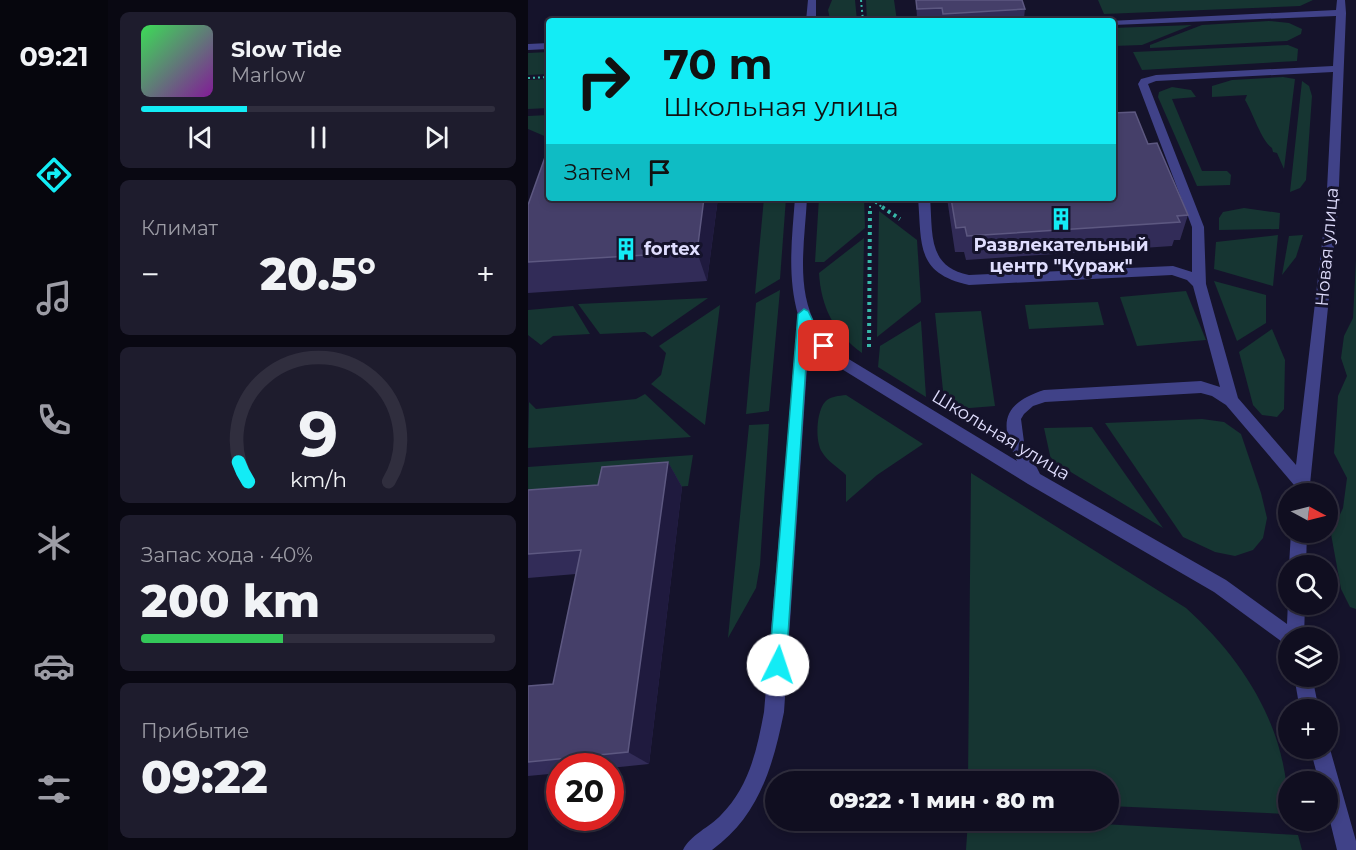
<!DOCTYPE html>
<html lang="ru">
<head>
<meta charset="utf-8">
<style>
  :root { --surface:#100e20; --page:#1e1c2d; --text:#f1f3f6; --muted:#9c9ca5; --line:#302e3e; --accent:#13ecf5 }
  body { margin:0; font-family:Montserrat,sans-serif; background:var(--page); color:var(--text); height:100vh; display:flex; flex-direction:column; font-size:22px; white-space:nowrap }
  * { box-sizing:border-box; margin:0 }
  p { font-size:20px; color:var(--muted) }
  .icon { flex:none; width:33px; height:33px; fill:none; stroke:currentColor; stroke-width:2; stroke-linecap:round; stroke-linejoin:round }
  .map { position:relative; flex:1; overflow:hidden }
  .panel { display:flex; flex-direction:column; gap:12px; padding:12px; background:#090812; width:420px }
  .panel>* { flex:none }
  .hud { position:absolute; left:18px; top:18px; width:570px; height:183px; border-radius:6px; box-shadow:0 3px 9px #0003,0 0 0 2px var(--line); background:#13ecf5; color:#111; overflow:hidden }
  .needle { width:39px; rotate:97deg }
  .buttons { position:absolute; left:750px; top:483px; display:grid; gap:12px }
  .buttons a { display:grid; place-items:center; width:60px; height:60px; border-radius:50%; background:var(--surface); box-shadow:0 3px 9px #0003,0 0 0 2px var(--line); font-size:30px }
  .speed { position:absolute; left:18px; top:753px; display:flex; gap:12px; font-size:30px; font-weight:700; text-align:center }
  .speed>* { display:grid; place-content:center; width:78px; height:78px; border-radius:50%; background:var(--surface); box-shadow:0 3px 9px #0003,0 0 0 2px var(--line); line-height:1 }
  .speed .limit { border:9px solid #d22; background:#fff; color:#111 }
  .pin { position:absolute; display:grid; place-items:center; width:51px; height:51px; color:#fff; margin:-26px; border-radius:12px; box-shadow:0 3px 9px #0006 }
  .me { position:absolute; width:66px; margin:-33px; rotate:4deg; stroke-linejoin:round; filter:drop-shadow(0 0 4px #0008) }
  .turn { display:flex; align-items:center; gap:21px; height:126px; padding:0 18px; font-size:27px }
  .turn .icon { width:78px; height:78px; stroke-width:2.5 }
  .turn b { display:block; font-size:42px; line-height:51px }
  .then { display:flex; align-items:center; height:57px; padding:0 18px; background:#0003; gap:12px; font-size:22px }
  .big { font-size:45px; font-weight:800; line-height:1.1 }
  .panel .tile { flex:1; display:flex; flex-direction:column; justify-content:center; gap:9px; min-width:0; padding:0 21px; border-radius:9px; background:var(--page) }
  .panel .dial { align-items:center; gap:0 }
  .dial svg { height:156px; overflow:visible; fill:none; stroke:var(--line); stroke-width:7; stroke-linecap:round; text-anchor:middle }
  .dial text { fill:var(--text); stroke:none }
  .song { display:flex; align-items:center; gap:18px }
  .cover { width:72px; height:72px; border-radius:9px; background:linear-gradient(135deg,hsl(130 70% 55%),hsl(290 70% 35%)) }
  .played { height:6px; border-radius:3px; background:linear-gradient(90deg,var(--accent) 30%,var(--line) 30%) }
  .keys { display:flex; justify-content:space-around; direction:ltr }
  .heat { display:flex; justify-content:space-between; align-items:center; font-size:33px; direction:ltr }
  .charge { height:9px; border-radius:4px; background:linear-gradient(90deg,#34c759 40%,var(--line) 0) }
  .trip { position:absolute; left:237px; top:771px; width:354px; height:60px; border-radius:30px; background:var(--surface); box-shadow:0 3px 9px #0003,0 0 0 2px var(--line); font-weight:800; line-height:60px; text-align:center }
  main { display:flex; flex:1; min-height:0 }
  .tab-bar { display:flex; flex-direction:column; width:108px; justify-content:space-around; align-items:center; background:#06060d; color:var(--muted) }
  .tab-bar .icon { width:42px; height:42px }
  .tab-bar .current { color:var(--accent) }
  .tab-bar b { font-size:27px; color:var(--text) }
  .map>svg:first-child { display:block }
</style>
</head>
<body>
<main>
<nav class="tab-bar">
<b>09:21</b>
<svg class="icon current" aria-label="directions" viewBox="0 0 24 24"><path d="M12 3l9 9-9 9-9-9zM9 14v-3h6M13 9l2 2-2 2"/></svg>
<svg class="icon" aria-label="music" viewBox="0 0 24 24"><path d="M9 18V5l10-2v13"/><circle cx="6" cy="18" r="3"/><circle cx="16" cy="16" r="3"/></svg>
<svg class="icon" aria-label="phone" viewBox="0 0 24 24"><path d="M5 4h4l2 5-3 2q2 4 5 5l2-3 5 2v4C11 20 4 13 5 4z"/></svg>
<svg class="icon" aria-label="climate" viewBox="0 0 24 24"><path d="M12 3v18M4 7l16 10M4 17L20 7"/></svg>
<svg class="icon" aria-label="car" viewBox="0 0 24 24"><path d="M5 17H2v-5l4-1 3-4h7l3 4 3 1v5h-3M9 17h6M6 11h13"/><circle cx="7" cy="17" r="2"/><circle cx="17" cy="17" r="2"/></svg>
<svg class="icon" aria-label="filters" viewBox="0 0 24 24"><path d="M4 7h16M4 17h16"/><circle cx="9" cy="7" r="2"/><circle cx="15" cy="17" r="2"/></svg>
</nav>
<section class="panel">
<div class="tile">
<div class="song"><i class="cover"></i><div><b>Slow Tide</b><p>Marlow</p></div></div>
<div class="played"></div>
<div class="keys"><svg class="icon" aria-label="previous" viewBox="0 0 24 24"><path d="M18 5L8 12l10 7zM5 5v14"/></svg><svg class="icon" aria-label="pause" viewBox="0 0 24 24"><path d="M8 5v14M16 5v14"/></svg><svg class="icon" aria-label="next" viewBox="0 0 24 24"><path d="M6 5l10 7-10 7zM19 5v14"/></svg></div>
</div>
<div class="tile"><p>Климат</p>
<div class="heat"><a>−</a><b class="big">20.5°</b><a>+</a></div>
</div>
<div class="tile dial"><svg viewBox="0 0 100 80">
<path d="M14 69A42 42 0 1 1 86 69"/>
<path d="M14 69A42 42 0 0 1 9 59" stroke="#13ecf5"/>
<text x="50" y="56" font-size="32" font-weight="700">9</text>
<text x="50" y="72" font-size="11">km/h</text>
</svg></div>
<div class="tile"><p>Запас хода · 40%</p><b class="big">200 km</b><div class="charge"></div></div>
<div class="tile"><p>Прибытие</p><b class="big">09:22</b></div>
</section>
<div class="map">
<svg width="828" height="850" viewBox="0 0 828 850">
  <rect width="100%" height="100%" fill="#15132b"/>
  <g fill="#163532">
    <path d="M 304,0 L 327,0 L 329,21 L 306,21 L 302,19 L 300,10 Z"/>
    <path d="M 338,0 L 366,0 L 369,21 L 339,21 Z"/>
    <path d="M 570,0 L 785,0 L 772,6 L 576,14 Z"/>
    <path d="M 741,21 L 761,23 L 774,29 L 773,34 L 759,41 L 622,48 L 622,45 L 674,25 Z"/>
    <path d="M 664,25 L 614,45 L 585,46 L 585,28 Z"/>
    <path d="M 760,45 L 770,49 L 769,61 L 614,70 L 605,52 Z"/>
    <path d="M 21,52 L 21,74 L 0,75 L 0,53 Z"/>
    <path d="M 755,77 L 767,79 L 756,169 L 749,153 L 745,152 L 744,148 C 733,140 725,113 717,100 L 719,95 L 684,97 L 684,86 L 704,80 Z"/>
    <path d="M 21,79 L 21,108 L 0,109 L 0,80 Z"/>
    <path d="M 774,81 L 781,86 L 784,96 L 778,180 L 772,188 L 762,192 Z"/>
    <path d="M 644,87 L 663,90 L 668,97 L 644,99 L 674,171 L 699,171 L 703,175 L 702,185 L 669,186 L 630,97 L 631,92 Z"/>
    <path d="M 21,115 L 21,138 L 0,129 L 0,116 Z"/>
    <path d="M 236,198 L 258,198 L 252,279 L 227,294 Z"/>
    <path d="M 291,198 L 336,198 L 337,228 L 296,262 L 287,262 Z"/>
    <path d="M 716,208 L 752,213 L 751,229 L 691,230 L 691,218 L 695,212 Z"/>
    <path d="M 351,211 L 389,240 L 393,302 L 349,337 Z"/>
    <path d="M 750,235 L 745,286 L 686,269 L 688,242 Z"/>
    <path d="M 775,235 L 768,257 L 754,275 L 761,236 Z"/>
    <path d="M 336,238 L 334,353 C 306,333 293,307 291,273 Z"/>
    <path d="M 828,260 L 828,609 L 822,607 L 813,589 L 803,534 L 815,508 L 819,478 L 806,453 L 810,396 L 819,376 L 813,358 L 816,336 L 825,318 Z"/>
    <path d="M 686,281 L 738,295 L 738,323 L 709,341 Z"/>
    <path d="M 252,290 L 241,411 L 218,414 L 228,303 Z"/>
    <path d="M 658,291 L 678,340 L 609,346 L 592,297 Z"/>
    <path d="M 180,298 L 124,337 L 117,332 L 72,334 L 50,304 Z"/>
    <path d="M 570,302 L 576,325 L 501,329 L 497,305 Z"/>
    <path d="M 192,305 L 177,425 L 123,384 L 133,375 L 138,353 L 131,346 Z"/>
    <path d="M 45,306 L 62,334 L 25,336 L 13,345 L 0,335 L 0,310 Z"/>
    <path d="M 453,311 L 467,406 L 417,410 L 407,313 Z"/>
    <path d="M 393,321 L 398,397 L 350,367 L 352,346 Z"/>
    <path d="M 744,329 L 757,360 L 756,409 L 749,417 L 734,415 L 725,405 L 711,352 Z"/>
    <path d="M 117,394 L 163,437 L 0,448 L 1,402 L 8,409 L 108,399 Z"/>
    <path d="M 318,395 L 395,444 L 349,475 L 318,502 L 318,475 C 311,468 299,461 294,452 C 287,442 288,412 297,402 C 302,396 311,396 318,395 Z"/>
    <path d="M 674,419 L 696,422 L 713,434 L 733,493 L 739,518 L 735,538 L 725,550 L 707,556 L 687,552 L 655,537 L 577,423 Z"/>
    <path d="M 241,424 L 232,565 L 228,588 L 200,638 L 221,425 Z"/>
    <path d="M 564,427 L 635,528 L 523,460 L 516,428 Z"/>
    <path d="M 165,455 L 160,486 L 0,497 L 0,467 Z"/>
    <path d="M 443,473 L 658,608 C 718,662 761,732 760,814 L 581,806 L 580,782 L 440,781 Z"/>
    <path d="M 440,820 L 521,821 L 770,835 L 774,850 L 438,850 Z"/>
  </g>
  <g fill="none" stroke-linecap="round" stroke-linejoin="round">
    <g stroke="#37b9a9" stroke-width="2" stroke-dasharray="2 3" stroke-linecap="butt">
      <path d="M 333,0 L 335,21"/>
      <path d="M 0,78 L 21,77"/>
      <path d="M 343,200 L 356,208"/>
      <path d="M 342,208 L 342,198"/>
    </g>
    <g stroke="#37b9a9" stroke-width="4" stroke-dasharray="3 4" stroke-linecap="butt">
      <path d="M 354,207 L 372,219"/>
      <path d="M 341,347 L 342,207"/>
    </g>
    <g fill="#404288" fill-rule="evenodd">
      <path d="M 280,0 L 288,0 L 288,21 L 278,21 Z"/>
      <path d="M 809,0 L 817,0 L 818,13 L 810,209 L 781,494 L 765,494 L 766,485 L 698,405 L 684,396 L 673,393 L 517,402 L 505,406 L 496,414 L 493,419 L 496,442 L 512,474 L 698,580 L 759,624 L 760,601 L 760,604 L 777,604 L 776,638 L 760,638 L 760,646 L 757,644 L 686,592 L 500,484 L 304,363 L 281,338 L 256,712 C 245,766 231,816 184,850 L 155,850 C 162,835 182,827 193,815 C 221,787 229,750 236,712 L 270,315 C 259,276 264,238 267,198 L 279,198 C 277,240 267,289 289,327 C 295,338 305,347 314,355 L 489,461 C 471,423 474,404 516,390 L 673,381 L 692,387 L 665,286 L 659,280 L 644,275 L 441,285 C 387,273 394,244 390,198 L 402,198 C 405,233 399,267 441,275 L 645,266 L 664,272 L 664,227 L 610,84 L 613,79 L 628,75 L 805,66 L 808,16 L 585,25 L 585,21 L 581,21 L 808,10 ZM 805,72 L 798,209 L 768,465 L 710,398 L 678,284 L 676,227 L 620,84 L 628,81 Z"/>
      <path d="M 21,43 L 21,49 L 0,50 L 0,44 Z"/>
      <path d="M 763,532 L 779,532 L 778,566 L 761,566 Z"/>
      <path d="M 766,676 L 784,676 L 791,710 L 772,710 Z"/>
      <path d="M 800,742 L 828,841 L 828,850 L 809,850 L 800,813 L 800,782 L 791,782 L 782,748 L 800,748 Z"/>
    </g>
  </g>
  <g fill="#322c58">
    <path d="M 388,0 L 494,0 L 497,9 L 496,18 L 442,21 L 415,21 L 414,17 L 389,18 Z"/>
    <path d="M 620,144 L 660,215 L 652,240 L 646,240 L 644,246 L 438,260 L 436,252 L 427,252 L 419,198 L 585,198 Z"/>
    <path d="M 21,198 L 190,198 L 179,281 L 0,293 L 0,205 Z"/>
    <path d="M 140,462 L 154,487 L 121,764 L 82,768 L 82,766 L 32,766 L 32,773 L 0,776 L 0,686 L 25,684 L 48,574 L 0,578 L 0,490 L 70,485 Z"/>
  </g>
  <g fill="#1f1a3e">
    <path d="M 176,198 L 190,198 L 179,281 L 169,252 Z"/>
    <path d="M 140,462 L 154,487 L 121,764 L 100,752 Z"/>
  </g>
  <g fill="#453f69" stroke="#5d5881" stroke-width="1.5">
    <path d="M 388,0 L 494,0 L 497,9 L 415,14 L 414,8 L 389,9 Z"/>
    <path d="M 607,112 L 620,144 L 629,143 L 660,215 L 649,216 L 652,222 L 439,236 L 437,227 L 428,228 L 423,198 L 585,198 L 585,113 Z"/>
    <path d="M 21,146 L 21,198 L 176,198 L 169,252 L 0,262 L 0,205 Z"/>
    <path d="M 140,462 L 100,752 L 0,762 L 0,686 L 25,684 L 53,550 L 0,554 L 0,490 L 70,485 L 74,467 Z"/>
  </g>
  <path fill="#13ecf5" stroke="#0c999f" stroke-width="1.5" d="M 276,309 L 280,311 L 289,329 L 302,346 L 296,351 L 291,349 L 280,335 L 258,665 L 256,671 L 250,673 L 244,671 L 241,665 L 270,314 Z"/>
  <defs>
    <g id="building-bare" transform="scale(1.8)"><path d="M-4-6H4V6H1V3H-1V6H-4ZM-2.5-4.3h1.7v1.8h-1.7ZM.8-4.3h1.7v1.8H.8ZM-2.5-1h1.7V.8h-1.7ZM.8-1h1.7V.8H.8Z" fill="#13ecf5" stroke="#15132b" stroke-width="2.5" paint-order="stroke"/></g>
  </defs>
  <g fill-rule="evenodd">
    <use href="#building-bare" x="533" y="219"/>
    <use href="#building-bare" x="98" y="249"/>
  </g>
  <g text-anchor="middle" stroke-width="6" stroke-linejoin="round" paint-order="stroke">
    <g font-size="18" font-weight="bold" fill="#e0defe" stroke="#15132b">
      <text x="533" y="251">Развлекательный<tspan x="533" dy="21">центр "Кураж"</tspan></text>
      <text x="116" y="255" text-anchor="start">fortex</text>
    </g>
    <g font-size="18" fill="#e0defe" stroke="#15132b">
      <text transform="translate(799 247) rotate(-85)" y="6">Новая улица</text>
      <text transform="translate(473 435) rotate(31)" y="6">Школьная улица</text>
    </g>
  </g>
</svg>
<div class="buttons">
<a><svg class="needle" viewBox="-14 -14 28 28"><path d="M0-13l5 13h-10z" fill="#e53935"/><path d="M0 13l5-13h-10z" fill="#9c9ca5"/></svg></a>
<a><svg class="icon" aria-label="search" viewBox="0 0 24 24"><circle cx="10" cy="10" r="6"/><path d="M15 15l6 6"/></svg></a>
<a><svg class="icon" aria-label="layers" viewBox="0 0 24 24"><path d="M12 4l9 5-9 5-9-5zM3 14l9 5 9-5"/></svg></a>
<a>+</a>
<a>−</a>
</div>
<div class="speed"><div class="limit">20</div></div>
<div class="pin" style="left:296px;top:346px;background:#d93025"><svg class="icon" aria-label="arrive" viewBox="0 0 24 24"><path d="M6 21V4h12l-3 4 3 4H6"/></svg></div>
<svg class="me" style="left:250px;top:665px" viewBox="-20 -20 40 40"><circle r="19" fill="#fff"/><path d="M0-13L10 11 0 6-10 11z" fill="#13ecf5"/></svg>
<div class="trip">09:22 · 1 мин · 80 m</div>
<div class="hud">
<div class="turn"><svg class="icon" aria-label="right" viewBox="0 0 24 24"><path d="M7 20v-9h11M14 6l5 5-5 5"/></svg><div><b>70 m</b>Школьная улица</div></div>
<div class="then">Затем<svg class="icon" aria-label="arrive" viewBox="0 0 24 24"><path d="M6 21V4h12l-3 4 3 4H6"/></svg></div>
</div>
</div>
</main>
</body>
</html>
